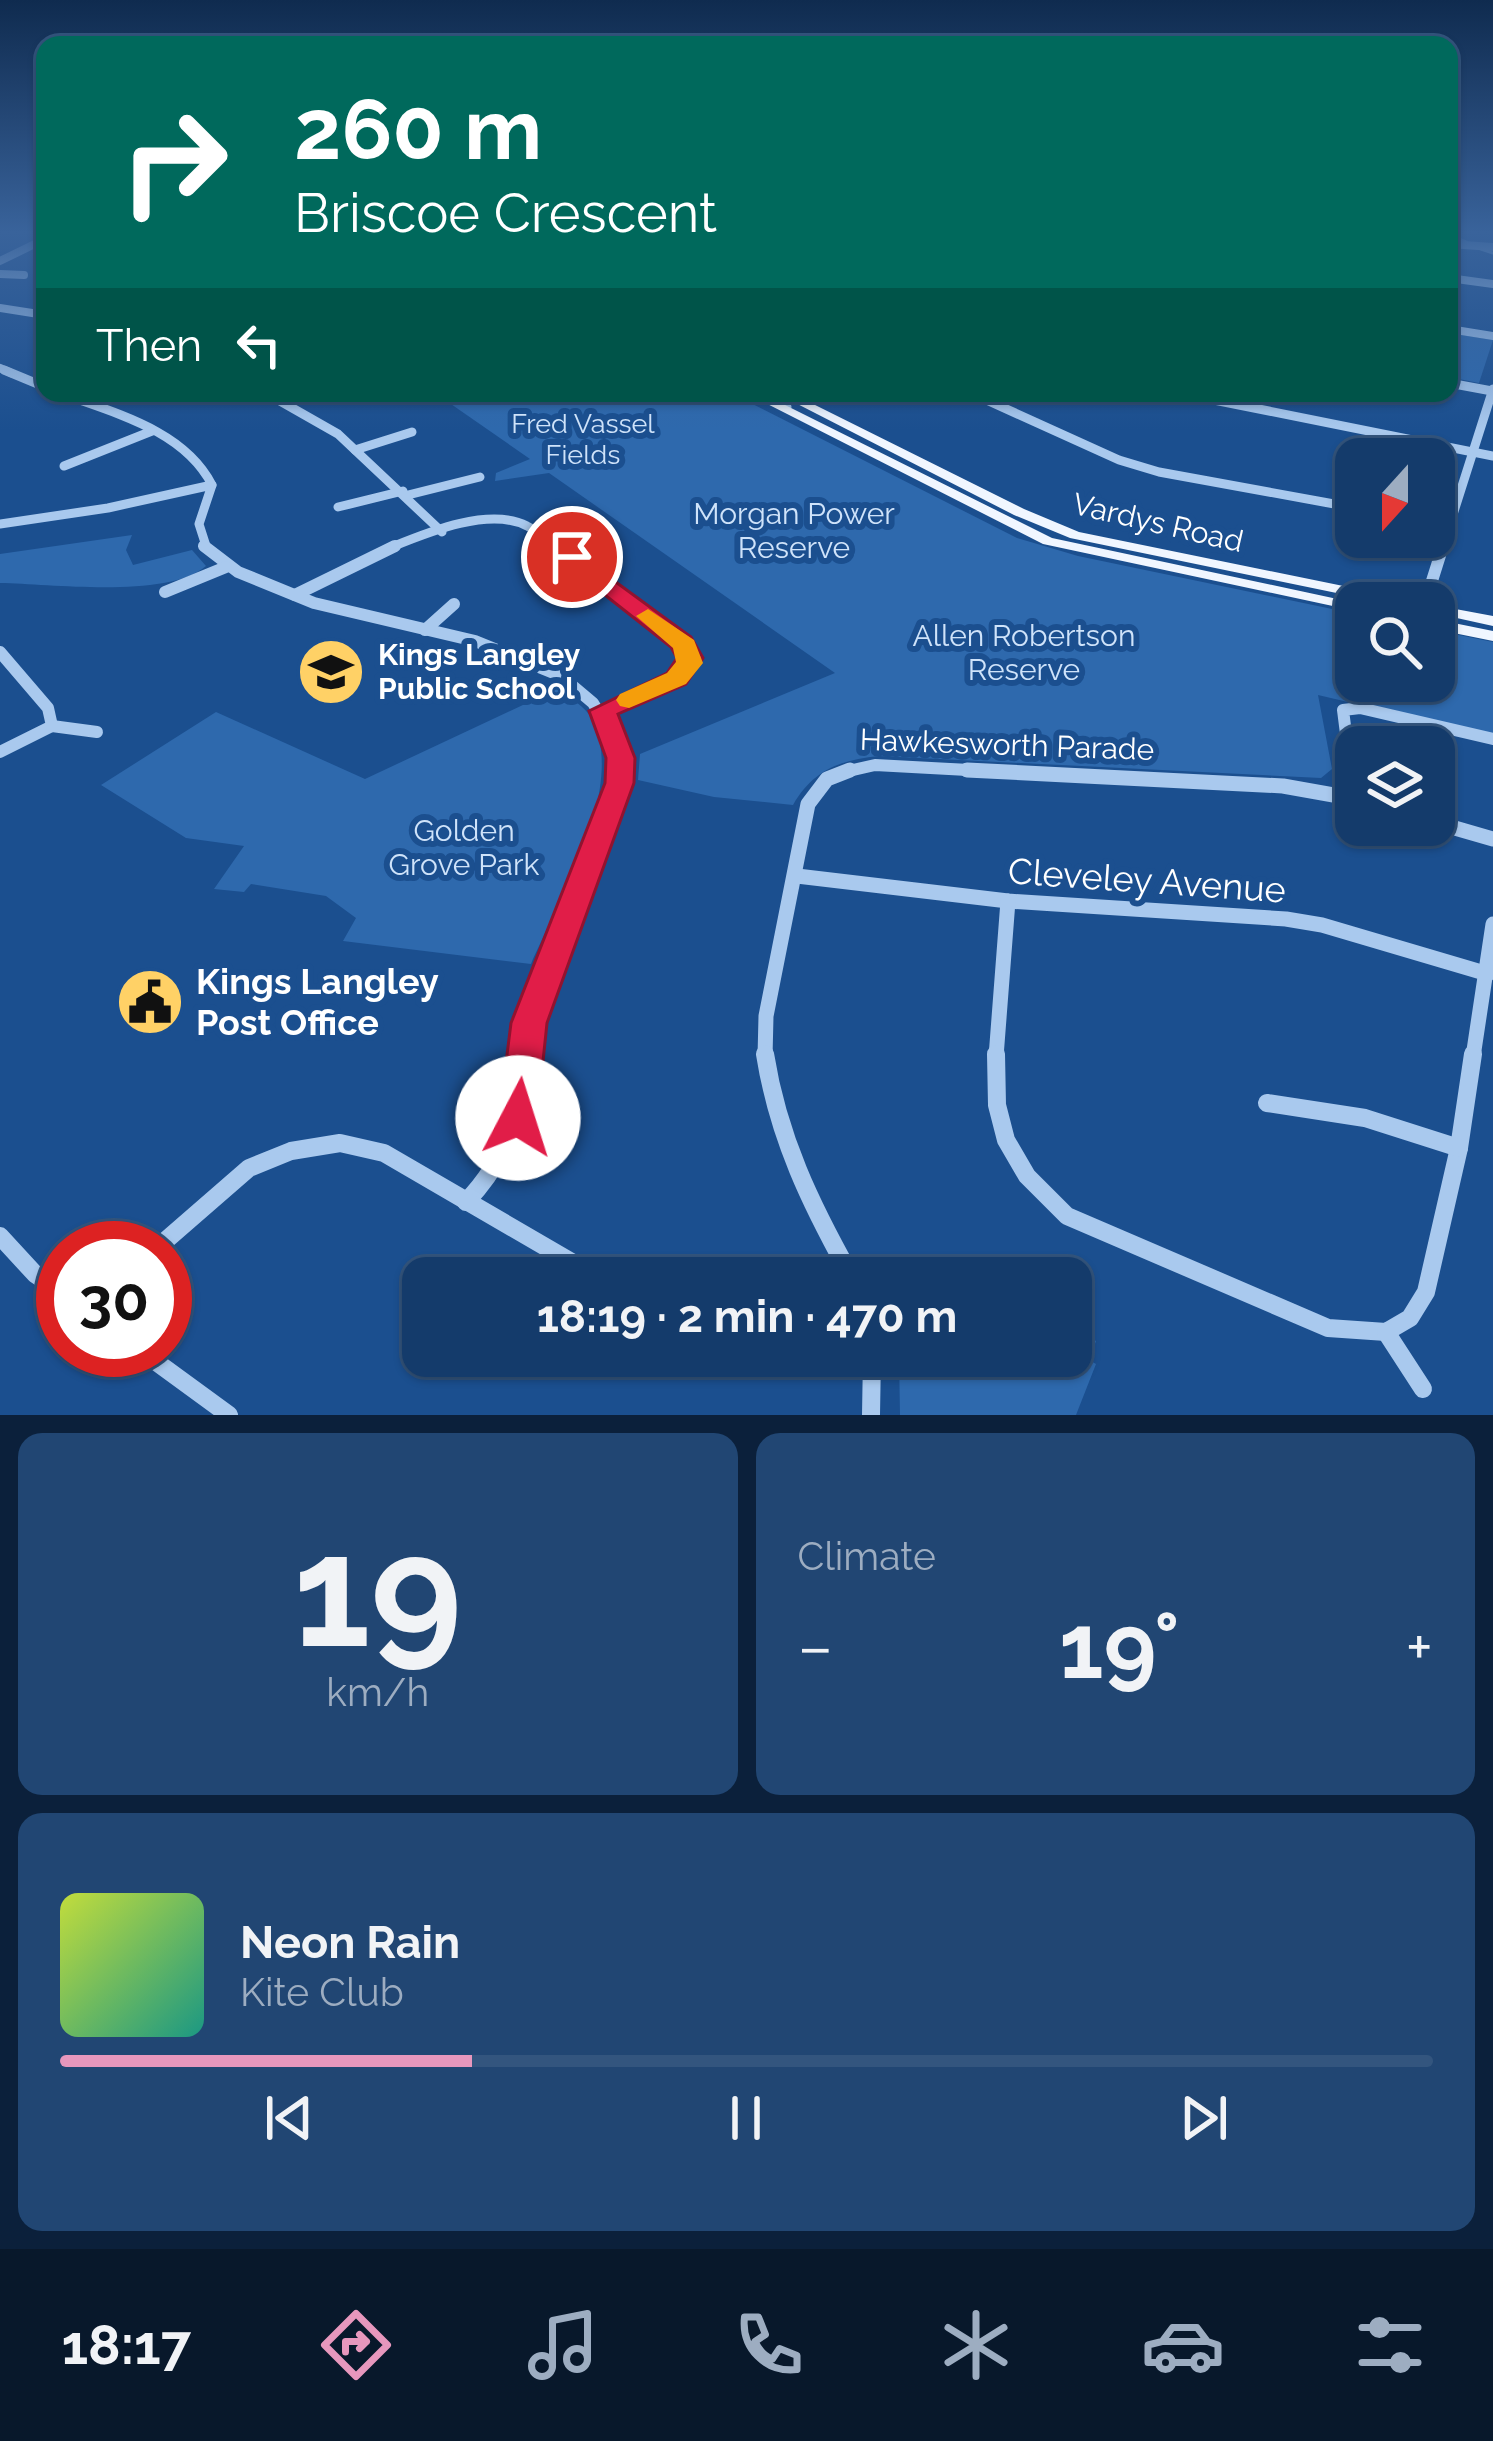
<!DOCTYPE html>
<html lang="en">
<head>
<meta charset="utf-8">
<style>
  :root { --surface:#143b6b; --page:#214673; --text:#f1f3f6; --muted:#9dadc1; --line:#33557e; --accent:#e797bd }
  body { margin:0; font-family:Raleway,sans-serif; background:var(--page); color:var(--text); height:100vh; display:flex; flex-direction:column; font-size:45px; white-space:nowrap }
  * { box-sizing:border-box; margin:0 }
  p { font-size:39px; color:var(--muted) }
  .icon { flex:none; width:66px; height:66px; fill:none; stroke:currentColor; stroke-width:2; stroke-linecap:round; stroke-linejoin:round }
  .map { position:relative; height:1415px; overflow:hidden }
  .sheet { display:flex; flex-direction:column; gap:18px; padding:18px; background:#0b203b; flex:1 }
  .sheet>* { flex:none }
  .top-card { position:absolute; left:36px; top:36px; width:1422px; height:366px; border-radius:24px; box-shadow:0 3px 9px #0004,0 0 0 3px var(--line); background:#00695c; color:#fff; overflow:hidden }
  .needle { width:78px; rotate:201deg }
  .tools { position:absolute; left:1335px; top:438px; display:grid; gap:24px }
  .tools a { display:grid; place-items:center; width:120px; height:120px; border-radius:24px; background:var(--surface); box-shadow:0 3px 9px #0004,0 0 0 3px var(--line); font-size:60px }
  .speed { position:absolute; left:36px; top:1221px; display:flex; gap:24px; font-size:60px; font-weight:700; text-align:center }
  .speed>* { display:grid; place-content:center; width:156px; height:156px; border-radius:50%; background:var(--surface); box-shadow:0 3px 9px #0004,0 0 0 3px var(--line); line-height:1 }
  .speed .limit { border:18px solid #d22; background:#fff; color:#111 }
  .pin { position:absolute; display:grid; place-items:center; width:102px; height:102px; color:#fff; margin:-51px; border:6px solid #fff; border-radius:50%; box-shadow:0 3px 12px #0007 }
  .me { position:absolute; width:132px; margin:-66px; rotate:5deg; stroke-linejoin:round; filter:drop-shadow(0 0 9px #0008) }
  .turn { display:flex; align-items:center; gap:42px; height:252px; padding:0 60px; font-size:54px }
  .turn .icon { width:156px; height:156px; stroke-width:2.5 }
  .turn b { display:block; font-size:84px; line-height:102px }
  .then { display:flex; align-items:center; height:114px; padding:0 60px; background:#0003; gap:24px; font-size:45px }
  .big { font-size:90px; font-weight:700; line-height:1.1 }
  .sheet .widget { flex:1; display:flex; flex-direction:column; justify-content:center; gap:18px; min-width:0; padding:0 42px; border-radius:24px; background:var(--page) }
  .sheet .dial { align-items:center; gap:0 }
  .dial b { font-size:156px; line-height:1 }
  .song { display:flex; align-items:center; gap:36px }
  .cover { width:144px; height:144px; border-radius:18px; background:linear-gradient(135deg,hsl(70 70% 55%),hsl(170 70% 35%)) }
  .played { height:12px; border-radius:6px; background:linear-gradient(90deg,var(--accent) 30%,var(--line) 30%) }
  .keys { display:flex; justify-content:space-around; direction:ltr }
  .heat { display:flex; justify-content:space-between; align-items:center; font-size:66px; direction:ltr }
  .sheet .tiles { flex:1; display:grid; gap:18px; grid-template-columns:1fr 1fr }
  .widget:last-child { grid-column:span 2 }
  .trip { position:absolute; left:402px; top:1257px; width:690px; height:120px; border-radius:24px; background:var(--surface); box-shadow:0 3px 9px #0004,0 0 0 3px var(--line); font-weight:700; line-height:120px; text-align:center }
  .dock { display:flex; height:192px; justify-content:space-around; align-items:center; background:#08182b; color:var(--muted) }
  .dock .icon { width:84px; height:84px }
  .dock .current { color:var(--accent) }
  .dock b { font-size:54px; color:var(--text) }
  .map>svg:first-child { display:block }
</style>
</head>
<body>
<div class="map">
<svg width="1493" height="1415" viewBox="0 0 1493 1415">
  <rect width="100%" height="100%" fill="#1b4f8f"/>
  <g fill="#2e69ad">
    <path d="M 1449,333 L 1493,340 L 1479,383 L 1449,377 Z"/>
    <path d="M 484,393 L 731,393 L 1017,538 L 1078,556 L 1356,614 L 1356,681 L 1434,681 L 1434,630 L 1493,642 L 1493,736 L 1318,695 L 1332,769 L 1321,778 L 879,756 C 840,760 813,770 793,805 L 714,797 L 638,780 L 640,754 L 835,673 L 549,473 L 495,481 L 496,473 L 530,459 L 448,402 Z"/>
    <path d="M 132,535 L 126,550 L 133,565 L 192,550 L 206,566 C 168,599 53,584 0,583 L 0,554 Z"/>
    <path d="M 557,689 C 569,697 585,706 592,719 C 627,788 559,899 531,964 L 343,941 L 356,918 L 326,896 L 251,884 L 244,892 L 214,889 L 244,846 L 186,838 L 101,785 L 216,712 L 365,779 Z"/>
    <path d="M 1071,1328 L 1096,1341 L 1089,1360 L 1096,1364 L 1076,1415 L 900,1415 L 899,1356 L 1071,1356 Z"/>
  </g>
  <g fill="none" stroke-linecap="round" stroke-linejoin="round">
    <g stroke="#9cc4f0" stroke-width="3">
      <path d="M 1449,235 L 1466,242"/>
      <path d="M 1481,249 L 1493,253"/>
    </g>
    <g stroke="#a9c9ee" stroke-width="8">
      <path d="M 1449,244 L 1493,247"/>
      <path d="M 0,261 L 45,239"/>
      <path d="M 0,274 L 24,275"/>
      <path d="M 1449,278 L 1493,284"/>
      <path d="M 0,308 L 45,315"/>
      <path d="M 1449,329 L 1493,336"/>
      <path d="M 0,368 L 11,373"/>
    </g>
    <g stroke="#a9c9ee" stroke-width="9">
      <path d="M 4,370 L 45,387"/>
      <path d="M 1449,383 L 1492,391"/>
      <path d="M 60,393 C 114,413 184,430 212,485 L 199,524 L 207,549"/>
      <path d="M 266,393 L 338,434 L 442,532"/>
      <path d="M 762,393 L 787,407"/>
      <path d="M 971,393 L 1119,460 L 1159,472 L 1356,508"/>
      <path d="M 1179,393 L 1493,456"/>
      <path d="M 355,450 L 412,432"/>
      <path d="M 64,466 L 152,431"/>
      <path d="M 408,495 L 480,477"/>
      <path d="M 338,507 L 403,491"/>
      <path d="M 0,524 L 108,508 L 212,485"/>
      <path d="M 387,549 C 424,534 488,506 527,526 C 538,531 548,542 558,549"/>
      <path d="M 1442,549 L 1493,389"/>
    </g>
    <g stroke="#a9c9ee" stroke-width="12">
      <path d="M 204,546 L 238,572 L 314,603 L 475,641 L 561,676 L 593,703 L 614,738 L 619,773"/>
      <path d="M 554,546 L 682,643 L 690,663 L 671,682 L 603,711"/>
      <path d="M 165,592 L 226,567"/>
      <path d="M 295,595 L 395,546"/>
      <path d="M 1425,603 L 1443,546"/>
      <path d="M 425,630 L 454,604"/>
      <path d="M 0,652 L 48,708 L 52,726 L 0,752"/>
      <path d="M 52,726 L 97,732"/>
      <path d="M 840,773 L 875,765 L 1025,773"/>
      <path d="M 1351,773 L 1343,710 L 1360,708 L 1493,739"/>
    </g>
    <g stroke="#a9c9ee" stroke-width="15">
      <path d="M 967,770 L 1283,786 L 1356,799"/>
      <path d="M 1350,770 L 1354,799"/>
      <path d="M 1434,822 L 1493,839"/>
      <path d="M 797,876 L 1008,901 L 1286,919 L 1322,925 L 1488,974"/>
      <path d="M 524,1057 L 529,1023 L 620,783 L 618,770"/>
      <path d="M 765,1057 L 766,1016 L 808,804 L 827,779 L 850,770"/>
      <path d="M 996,1057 L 1008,901"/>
      <path d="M 1473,1057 L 1493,924"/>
    </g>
    <g stroke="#a9c9ee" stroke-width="18">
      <path d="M 765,1054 C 778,1137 811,1205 852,1278"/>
      <path d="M 996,1054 L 997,1105 L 1006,1140 L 1027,1176 L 1067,1216 L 1328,1328 L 1386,1332 L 1410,1318 L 1426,1292 L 1459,1148 L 1473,1054"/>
      <path d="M 1267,1103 L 1365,1118 L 1459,1148"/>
      <path d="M 466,1202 C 512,1154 515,1116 524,1054"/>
      <path d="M 0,1236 L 35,1274 L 63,1293"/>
      <path d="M 157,1248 L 249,1168 L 291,1151 L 340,1143 L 384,1153 L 599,1278"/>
      <path d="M 1386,1332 L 1423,1389"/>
      <path d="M 140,1350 L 229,1415"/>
      <path d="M 871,1415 L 872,1356"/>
    </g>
    <g fill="#f0f6ff" fill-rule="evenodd">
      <path d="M 746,393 L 761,393 L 1052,538 L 1356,603 L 1356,611 L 1043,544 Z"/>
      <path d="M 776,393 L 791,393 L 1024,509 L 1079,532 L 1407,599 L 1414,603 L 1385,603 L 1070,538 L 1014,515 Z"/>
      <path d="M 1434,605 L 1493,616 L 1493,626 L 1434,613 Z"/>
      <path d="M 1434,619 L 1493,631 L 1493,641 L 1434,629 Z"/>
    </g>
  </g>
  <linearGradient id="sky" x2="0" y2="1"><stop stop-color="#0f2b4f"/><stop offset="0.54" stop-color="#39639b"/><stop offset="1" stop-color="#39639b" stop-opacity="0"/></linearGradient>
  <rect width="1493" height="430" fill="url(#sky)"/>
  <path fill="#e11d48" stroke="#92132f" stroke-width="3" d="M 572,550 L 691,637 L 703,658 L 686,684 L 618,714 L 635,758 L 634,783 L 547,1023 L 537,1118 L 531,1130 L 518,1134 L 504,1130 L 499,1118 L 511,1023 L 605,783 L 606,758 L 589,711 L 667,673 L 677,658 L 671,647 L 563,562 L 560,557 Z"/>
  <path fill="#f59e0b" d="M 648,609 L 694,640 L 703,663 L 686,684 L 629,708 L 620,706 L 616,700 L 620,694 L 667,673 L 676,662 L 673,648 L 636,616 Z"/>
  <defs>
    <g id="school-disc" transform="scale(3.45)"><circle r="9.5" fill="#ffd166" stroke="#1b4f8f"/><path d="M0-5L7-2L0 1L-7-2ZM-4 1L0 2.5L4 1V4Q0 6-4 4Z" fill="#111"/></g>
    <g id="civic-disc" transform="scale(3.45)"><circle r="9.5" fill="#ffd166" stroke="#1b4f8f"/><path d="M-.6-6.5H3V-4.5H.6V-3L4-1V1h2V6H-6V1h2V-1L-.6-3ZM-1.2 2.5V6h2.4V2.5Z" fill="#111"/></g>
  </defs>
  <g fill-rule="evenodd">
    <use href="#school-disc" x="331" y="672"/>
    <use href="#civic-disc" x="150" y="1002"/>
  </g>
  <g text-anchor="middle" stroke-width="12" stroke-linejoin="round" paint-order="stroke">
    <g font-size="27" fill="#cfe3fa" stroke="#1b4f8f">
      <text x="583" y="433">Fred Vassel<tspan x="583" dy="31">Fields</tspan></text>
    </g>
    <g font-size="30" fill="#cfe3fa" stroke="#1b4f8f">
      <text x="794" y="524">Morgan Power<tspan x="794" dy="34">Reserve</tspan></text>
      <text x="1024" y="646">Allen Robertson<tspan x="1024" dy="34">Reserve</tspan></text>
      <text x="464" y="841">Golden<tspan x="464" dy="34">Grove Park</tspan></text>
    </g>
    <g font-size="30" fill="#fff" stroke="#1b4f8f">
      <text transform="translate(1158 523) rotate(13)" y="10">Vardys Road</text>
      <text transform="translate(1007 745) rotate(2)" y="10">Hawkesworth Parade</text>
    </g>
    <g font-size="30" font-weight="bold" fill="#fff" stroke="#1b4f8f" text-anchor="start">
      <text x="378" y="665">Kings Langley<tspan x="378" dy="34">Public School</tspan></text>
    </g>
    <g font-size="36" fill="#fff" stroke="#1b4f8f">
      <text transform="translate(1147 880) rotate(4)" y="13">Cleveley Avenue</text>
    </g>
    <g font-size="36" font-weight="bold" fill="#fff" stroke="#1b4f8f" text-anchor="start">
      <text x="196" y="994">Kings Langley<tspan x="196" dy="41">Post Office</tspan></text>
    </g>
  </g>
</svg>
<div class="tools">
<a><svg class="needle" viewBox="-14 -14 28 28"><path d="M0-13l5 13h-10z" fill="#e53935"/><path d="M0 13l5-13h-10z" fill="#9dadc1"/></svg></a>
<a><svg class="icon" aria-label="search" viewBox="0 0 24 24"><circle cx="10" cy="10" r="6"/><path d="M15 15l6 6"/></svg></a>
<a><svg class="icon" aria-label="layers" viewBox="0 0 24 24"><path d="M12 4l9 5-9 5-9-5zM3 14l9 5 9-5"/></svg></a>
</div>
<div class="speed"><div class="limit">30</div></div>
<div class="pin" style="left:572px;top:557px;background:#d93025"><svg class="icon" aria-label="arrive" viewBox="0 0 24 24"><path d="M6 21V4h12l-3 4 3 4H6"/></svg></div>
<svg class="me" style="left:518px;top:1118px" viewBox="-20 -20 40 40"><circle r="19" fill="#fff"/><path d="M0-13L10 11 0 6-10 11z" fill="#e11d48"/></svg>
<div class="trip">18:19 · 2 min · 470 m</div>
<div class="top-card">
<div class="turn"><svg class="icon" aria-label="right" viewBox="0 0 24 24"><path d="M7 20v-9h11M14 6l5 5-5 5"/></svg><div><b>260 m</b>Briscoe Crescent</div></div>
<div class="then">Then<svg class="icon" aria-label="left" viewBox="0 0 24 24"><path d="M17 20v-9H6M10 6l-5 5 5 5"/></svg></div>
</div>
</div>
<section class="sheet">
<div class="tiles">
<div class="widget dial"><b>19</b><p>km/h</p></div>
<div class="widget"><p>Climate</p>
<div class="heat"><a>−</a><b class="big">19°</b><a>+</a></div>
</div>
<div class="widget">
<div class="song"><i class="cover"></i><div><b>Neon Rain</b><p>Kite Club</p></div></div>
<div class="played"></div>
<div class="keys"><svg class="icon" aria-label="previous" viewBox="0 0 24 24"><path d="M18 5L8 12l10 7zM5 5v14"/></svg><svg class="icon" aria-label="pause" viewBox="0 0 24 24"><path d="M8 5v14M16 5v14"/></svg><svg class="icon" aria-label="next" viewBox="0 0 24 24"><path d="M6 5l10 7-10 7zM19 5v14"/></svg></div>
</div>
</div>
</section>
<nav class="dock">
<b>18:17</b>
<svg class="icon current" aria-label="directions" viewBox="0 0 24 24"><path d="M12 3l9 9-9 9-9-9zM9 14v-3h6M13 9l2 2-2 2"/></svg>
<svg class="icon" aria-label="music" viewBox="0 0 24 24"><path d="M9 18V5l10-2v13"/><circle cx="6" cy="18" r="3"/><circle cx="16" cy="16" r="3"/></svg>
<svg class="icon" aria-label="phone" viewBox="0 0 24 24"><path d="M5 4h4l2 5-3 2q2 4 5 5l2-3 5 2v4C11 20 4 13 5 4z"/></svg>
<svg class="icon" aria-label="climate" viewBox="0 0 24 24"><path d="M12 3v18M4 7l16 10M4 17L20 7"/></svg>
<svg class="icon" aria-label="car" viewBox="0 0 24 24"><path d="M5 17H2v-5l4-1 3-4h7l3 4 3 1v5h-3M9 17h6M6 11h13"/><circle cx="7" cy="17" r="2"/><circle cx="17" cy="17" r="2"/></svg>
<svg class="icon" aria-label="filters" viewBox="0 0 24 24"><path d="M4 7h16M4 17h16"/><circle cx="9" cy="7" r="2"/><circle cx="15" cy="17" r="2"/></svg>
</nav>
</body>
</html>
